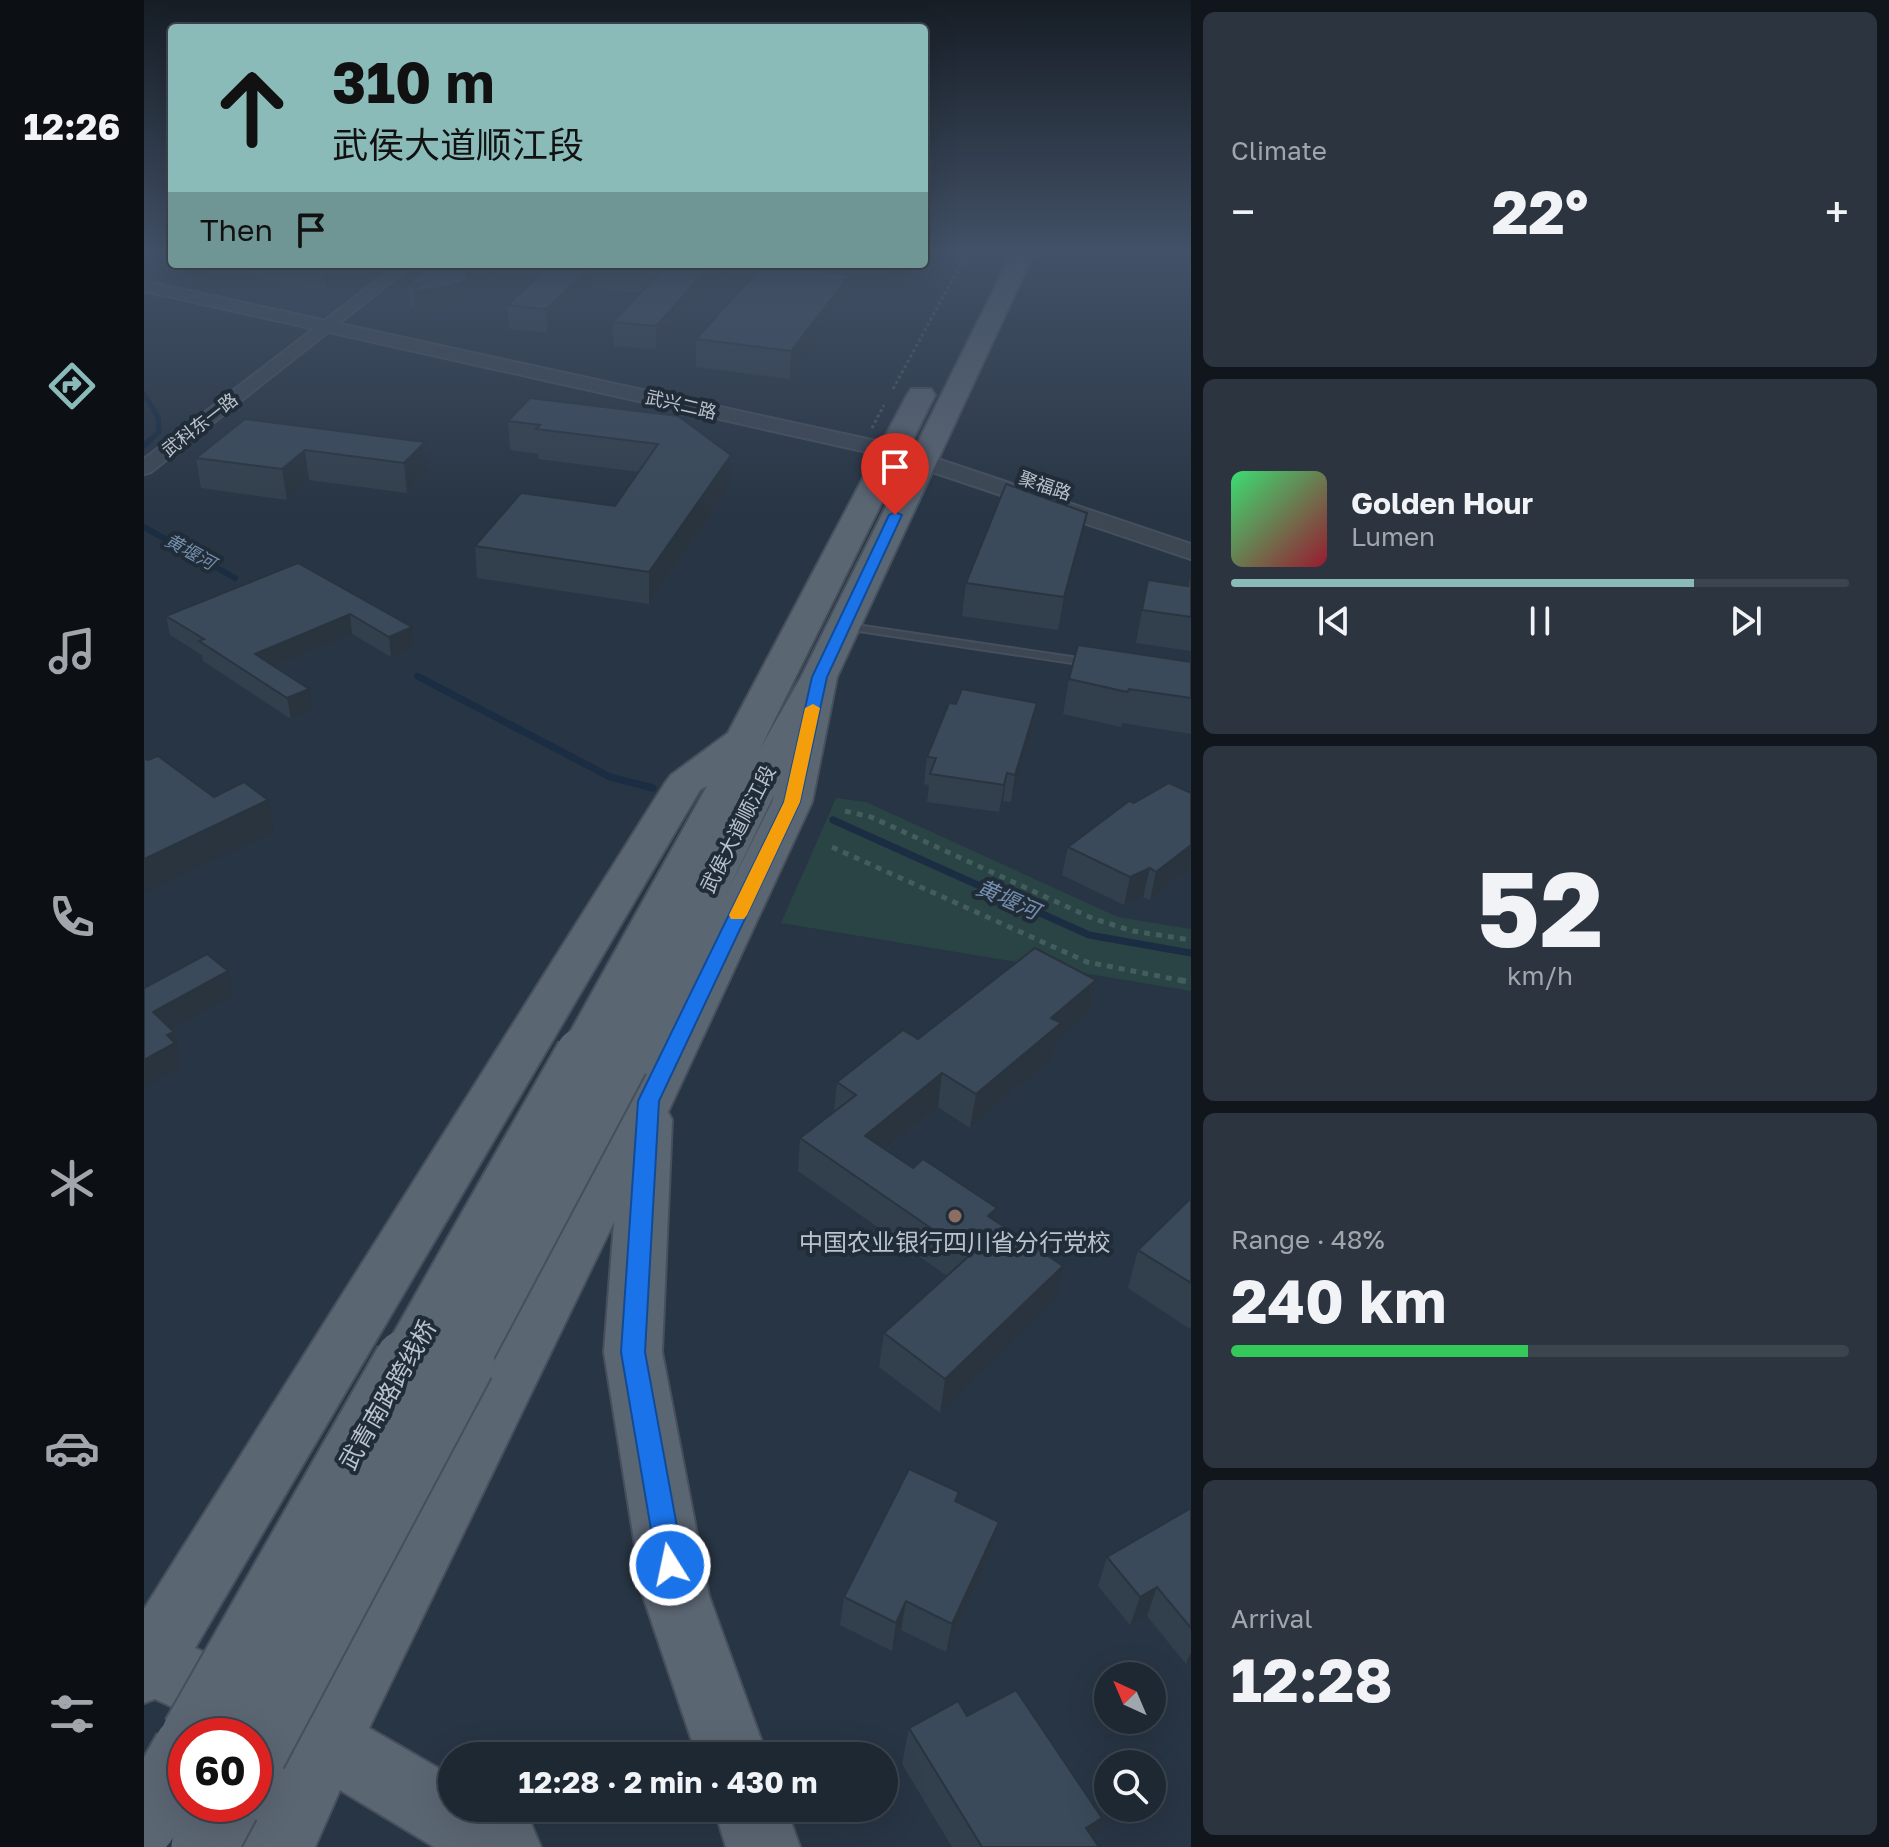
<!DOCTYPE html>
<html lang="en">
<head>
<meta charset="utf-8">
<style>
  :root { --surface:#1e2833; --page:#2b343f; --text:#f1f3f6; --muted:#a1a6ac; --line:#3c444e; --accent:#8bbbb9 }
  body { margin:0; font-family:"Golos Text","Noto Sans SC",sans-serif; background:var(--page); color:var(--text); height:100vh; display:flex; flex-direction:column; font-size:30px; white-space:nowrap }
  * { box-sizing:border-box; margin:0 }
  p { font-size:26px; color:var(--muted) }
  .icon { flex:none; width:44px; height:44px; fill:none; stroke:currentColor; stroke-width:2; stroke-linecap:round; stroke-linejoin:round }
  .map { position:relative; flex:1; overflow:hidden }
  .drawer { display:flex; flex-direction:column; gap:12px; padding:12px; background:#10161c; width:698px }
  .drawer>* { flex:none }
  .top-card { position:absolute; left:24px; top:24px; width:760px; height:244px; border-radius:8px; box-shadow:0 8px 32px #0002,0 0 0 2px var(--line); background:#8bbbb9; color:#111; overflow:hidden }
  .needle { width:52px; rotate:316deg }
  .tools { position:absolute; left:950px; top:1662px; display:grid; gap:16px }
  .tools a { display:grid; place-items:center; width:72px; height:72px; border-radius:50%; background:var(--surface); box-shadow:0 8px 32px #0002,0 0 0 2px var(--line); font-size:40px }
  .speed { position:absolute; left:24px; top:1718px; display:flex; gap:16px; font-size:40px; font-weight:700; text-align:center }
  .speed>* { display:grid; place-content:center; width:104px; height:104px; border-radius:50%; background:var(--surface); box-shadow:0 8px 32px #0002,0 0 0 2px var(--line); line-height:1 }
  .speed .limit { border:12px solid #d22; background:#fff; color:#111 }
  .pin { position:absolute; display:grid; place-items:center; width:68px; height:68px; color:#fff; margin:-82px -34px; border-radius:50% 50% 50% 0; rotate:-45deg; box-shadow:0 0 8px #0007 }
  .pin .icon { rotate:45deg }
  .me { position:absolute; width:88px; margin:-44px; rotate:350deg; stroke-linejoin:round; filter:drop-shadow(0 0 6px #0008) }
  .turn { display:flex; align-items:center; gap:28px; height:168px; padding:0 32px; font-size:36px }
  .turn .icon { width:104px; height:104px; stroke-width:2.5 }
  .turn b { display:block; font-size:56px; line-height:68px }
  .then { display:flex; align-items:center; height:76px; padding:0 32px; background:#0003; gap:16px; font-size:30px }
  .big { font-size:60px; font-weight:700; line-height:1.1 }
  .drawer .tile { flex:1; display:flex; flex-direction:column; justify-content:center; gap:12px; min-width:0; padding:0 28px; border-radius:12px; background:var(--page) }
  .drawer .dial { align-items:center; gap:0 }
  .dial b { font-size:104px; line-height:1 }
  .song { display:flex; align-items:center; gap:24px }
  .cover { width:96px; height:96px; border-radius:12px; background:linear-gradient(135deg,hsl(140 70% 55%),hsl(350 70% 35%)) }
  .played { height:8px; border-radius:4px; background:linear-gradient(90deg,var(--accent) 75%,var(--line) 75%) }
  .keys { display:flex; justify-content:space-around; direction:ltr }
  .heat { display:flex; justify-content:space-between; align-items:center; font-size:44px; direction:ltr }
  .charge { height:12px; border-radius:6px; background:linear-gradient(90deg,#34c759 48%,var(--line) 0) }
  .trip { position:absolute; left:294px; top:1742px; width:460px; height:80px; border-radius:40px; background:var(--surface); box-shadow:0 8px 32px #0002,0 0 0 2px var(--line); font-weight:700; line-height:80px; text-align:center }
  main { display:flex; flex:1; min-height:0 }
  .tab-bar { display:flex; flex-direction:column; width:144px; justify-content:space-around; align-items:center; background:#0c1014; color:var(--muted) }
  .tab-bar .icon { width:56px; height:56px }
  .tab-bar .selected { color:var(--accent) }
  .tab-bar b { font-size:36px; color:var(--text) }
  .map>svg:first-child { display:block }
</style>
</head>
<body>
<main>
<nav class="tab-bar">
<b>12:26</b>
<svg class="icon selected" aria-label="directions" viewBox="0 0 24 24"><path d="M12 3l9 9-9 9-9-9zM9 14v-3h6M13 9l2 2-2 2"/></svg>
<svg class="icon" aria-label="music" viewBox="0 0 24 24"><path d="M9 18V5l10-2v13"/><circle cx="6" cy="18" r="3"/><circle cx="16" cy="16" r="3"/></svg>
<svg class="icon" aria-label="phone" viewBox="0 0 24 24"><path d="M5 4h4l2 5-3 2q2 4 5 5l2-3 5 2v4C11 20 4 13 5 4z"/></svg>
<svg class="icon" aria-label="climate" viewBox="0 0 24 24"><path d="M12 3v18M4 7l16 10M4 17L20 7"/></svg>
<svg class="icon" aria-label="car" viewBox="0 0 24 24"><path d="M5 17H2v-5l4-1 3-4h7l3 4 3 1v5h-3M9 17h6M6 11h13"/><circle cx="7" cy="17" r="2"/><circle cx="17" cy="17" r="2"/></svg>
<svg class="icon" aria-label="filters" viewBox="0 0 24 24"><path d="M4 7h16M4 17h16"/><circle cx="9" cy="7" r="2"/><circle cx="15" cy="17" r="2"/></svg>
</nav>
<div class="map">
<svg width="1047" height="1847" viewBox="0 0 1047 1847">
  <rect width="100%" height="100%" fill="#283544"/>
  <path fill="#2a4345" d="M 692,798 L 722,802 L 974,917 L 1047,929 L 1047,991 L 637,923 Z"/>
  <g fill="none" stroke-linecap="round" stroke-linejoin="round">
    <path stroke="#1a2d42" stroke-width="5" d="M 0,394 L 14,417 L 15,432 L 4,442"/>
    <g stroke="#1a2d42" stroke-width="6">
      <path d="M 0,446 L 6,440"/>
      <path d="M 0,527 L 91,578"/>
      <path d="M 273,676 L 281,680"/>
    </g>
    <g stroke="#1a2d42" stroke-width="7">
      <path d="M 277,678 L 466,777 L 509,788"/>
      <path d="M 689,820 L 945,935 L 1047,953"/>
    </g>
    <g stroke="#46505d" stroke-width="4">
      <path id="service" d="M 699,623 L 948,660 L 954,663 L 948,666 L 695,628 L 695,624 Z"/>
    </g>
    <g stroke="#46505d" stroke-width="4">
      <path id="minor" d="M 254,264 L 270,264 L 7,472 L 0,474 L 0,459 Z"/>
    </g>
    <g stroke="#46505d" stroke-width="4">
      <path id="tertiary" d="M 0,281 L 755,446 L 1047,544 L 1047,559 L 741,456 L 0,291 Z"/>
    </g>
    <g stroke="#46505d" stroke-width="4">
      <g id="primary">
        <path d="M 868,253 L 890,253 L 693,677 L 668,802 L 524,1112 L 528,1120 L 518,1352 L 565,1596 L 623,1756 L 553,1756 L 499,1596 L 460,1352 L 470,1222 L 225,1728 L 308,1776 L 308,1808 L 363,1808 L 386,1821 L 397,1847 L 290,1847 L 196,1790 L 171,1847 L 97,1847 L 137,1758 L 110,1745 L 110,1736 L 91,1736 L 11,1699 L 0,1703 L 0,1609 L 521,783 L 527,775 L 584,733 L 763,395 L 767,389 L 787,389 L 791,395 L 616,749 L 657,677 ZM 563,786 L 414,1054 L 421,1066 L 438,1071 L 456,1064 L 461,1073 L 478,1078 L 493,1073 L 166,1699 L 51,1648 L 556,790 ZM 630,795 L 628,802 L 580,898 Z"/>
        <path d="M 570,1808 L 642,1808 L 656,1847 L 582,1847 Z"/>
      </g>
    </g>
    <g stroke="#435c5c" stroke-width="3" stroke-dasharray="3 3" stroke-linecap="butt">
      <path d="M 749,389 L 823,253"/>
      <path d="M 728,428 L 740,405"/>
    </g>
    <g stroke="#435c5c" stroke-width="5" stroke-dasharray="6 6" stroke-linecap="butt">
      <path d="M 701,811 L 727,817 L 950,919 L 989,931 L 1047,940"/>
      <path d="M 688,847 L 943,962 L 1045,982"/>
    </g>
    <path stroke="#435c5c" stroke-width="6" stroke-dasharray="7 7" stroke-linecap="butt" d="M 1035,980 L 1047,982"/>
    <use href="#service" fill="#3c4753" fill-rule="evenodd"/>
    <use href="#minor" fill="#3c4753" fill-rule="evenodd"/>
    <use href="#tertiary" fill="#3c4753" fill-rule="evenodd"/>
    <use href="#primary" fill="#5b6673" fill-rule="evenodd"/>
    <g stroke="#46505d" stroke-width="56" stroke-linecap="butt">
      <g id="primary-bridge-far1">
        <path d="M 262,1364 L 438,1054"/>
        <path d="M 317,1364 L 478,1061"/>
      </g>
    </g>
    <g stroke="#46505d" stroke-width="69" stroke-linecap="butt">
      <g id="primary-bridge">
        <path d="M 50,1736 L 263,1362"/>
        <path d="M 110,1753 L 318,1362"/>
        <path d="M 0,1823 L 42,1749"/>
        <path d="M 60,1847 L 83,1804"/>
      </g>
    </g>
    <use href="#primary-bridge-far1" stroke="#5b6673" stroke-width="52"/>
    <use href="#primary-bridge" stroke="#5b6673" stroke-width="65"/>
  </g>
  <g fill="#32404d">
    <path d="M 89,264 L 216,264 L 182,289 L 162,289 L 150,284 L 120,280 Z"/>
    <path d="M 289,264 L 325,294 L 326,303 L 309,309 L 272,315 L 271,307 L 266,306 L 264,283 Z"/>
    <path d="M 409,264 L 588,264 L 512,350 L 470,346 L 469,322 L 496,293 L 449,288 L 403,333 L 365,329 L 363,305 Z"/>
    <path d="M 704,301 L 646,379 L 552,367 L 552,339 Z"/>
    <path d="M 386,398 L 587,455 L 587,485 L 505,604 L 333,578 L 331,546 L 471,506 L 495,472 L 394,459 L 394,454 L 366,450 L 364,421 Z"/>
    <path d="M 281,442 L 284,472 L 263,493 L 165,480 L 143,500 L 57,488 L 52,458 Z"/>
    <path d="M 937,544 L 914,630 L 818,616 L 822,583 Z"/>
    <path d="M 154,563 L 270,647 L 247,657 L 208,634 L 131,667 L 168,709 L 147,719 L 59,661 L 58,655 L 26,635 L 22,616 Z"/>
    <path d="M 1045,576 L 1047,576 L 1047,651 L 992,643 L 1004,580 L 1043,586 Z"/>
    <path d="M 1047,662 L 1047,734 L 978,723 L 977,727 L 919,714 L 925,679 Z"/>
    <path d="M 893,703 L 889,730 L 867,802 L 859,801 L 855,812 L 783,802 L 785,785 L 780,784 L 783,757 L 812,704 Z"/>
    <path d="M 1047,793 L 1047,868 L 1006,900 L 999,897 L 980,905 L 918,875 L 924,847 L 990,803 Z"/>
    <path d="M 952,980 L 945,1013 L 913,1040 L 910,1056 L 826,1128 L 794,1107 L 742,1150 L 769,1168 L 853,1208 L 851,1220 L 912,1300 L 796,1413 L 735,1367 L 740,1333 L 803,1276 L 654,1171 L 656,1138 L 690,1112 L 693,1082 L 774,1039 Z"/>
    <path d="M 1047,1198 L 1047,1327 L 1046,1329 L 984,1288 L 994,1250 Z"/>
    <path d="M 813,1502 L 855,1522 L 848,1551 L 802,1652 L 757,1630 L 748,1651 L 696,1625 L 700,1597 Z"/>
    <path d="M 1047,1508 L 1047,1661 L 1042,1664 L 1003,1616 L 986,1625 L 954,1586 L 963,1557 Z"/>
    <path d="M 823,1716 L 950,1840 L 955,1847 L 808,1847 L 758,1764 L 765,1728 Z"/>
  </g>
  <g fill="#29343f">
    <path d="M 183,264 L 216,264 L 182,289 L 179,267 Z"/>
    <path d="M 333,264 L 363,264 L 325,294 L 326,303 L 309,309 L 272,315 L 270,292 L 322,273 Z"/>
    <path d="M 568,264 L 588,264 L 512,350 L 512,326 Z"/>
    <path d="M 448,266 L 449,288 L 403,333 L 402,309 Z"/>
    <path d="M 706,275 L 704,301 L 646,379 L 647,351 Z"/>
    <path d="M 281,442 L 284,472 L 263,493 L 260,463 Z"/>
    <path d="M 161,450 L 165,480 L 143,500 L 138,469 Z"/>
    <path d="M 587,455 L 587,485 L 505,604 L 505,572 Z"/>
    <path d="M 943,513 L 937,544 L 914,630 L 920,597 Z"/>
    <path d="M 206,614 L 208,634 L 114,674 L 111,654 Z"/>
    <path d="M 268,627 L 270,647 L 247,657 L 245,637 Z"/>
    <path d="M 165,689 L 168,709 L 147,719 L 143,698 Z"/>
    <path d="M 893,703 L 889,730 L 867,802 L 871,775 Z"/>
    <path d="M 863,773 L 859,801 L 855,812 L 860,785 Z"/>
    <path d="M 124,800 L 130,831 L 0,894 L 0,859 Z"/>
    <path d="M 1047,845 L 1047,868 L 1006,900 L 1012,872 Z"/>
    <path d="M 1006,868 L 999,897 L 980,905 L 986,877 Z"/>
    <path d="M 84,971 L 89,995 L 15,1036 L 9,1012 Z"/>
    <path d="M 952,980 L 945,1013 L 913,1040 L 910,1056 L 826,1128 L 832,1094 L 907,1018 Z"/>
    <path d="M 30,1032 L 36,1056 L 34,1057 L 37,1067 L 0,1088 L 0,1060 L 23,1035 Z"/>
    <path d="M 798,1073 L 794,1107 L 718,1169 L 721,1136 Z"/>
    <path d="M 853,1208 L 847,1242 L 844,1216 Z"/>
    <path d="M 919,1266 L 912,1300 L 796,1413 L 801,1379 Z"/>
    <path d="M 855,1522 L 848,1551 L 802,1652 L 808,1624 Z"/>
    <path d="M 1013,1587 L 1003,1616 L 986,1625 L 996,1597 Z"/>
    <path d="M 762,1601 L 757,1630 L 748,1651 L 752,1623 Z"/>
    <path d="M 1047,1652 L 1047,1661 L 1042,1664 Z"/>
    <path d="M 958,1818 L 948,1847 L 942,1828 Z"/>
  </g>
  <g fill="#3a4a5a" stroke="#29343f" stroke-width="2">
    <path d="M 153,264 L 183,264 L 179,267 L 159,266 Z"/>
    <path d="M 289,264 L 333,264 L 322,273 L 324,280 L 307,286 L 270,292 L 276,284 L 264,283 Z"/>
    <path d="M 409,264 L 568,264 L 512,326 L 469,322 L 516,272 L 448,266 L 402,309 L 363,305 Z"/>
    <path d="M 619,265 L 706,275 L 647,351 L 552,339 Z"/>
    <path d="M 386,398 L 534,416 L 587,455 L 505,572 L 331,546 L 377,493 L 471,506 L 514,444 L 392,429 L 396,425 L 364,421 Z"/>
    <path d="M 101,419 L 281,442 L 260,463 L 161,450 L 138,469 L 52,458 Z"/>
    <path d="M 862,484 L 943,513 L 920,597 L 822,583 Z"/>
    <path d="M 154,563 L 268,627 L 245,637 L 206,614 L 111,654 L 165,689 L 143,698 L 55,641 L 60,639 L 22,616 Z"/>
    <path d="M 1045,576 L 1047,576 L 1047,617 L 998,610 L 1004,580 L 1044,586 Z"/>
    <path d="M 934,645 L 1047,662 L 1047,698 L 985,689 L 983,692 L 925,679 Z"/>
    <path d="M 818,689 L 893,703 L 871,775 L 863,773 L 860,785 L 786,774 L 792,758 L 783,757 L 805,703 L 812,704 Z"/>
    <path d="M 14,756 L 70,797 L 100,782 L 124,800 L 0,859 L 0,758 L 4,760 Z"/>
    <path d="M 1025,783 L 1047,793 L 1047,845 L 1012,872 L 1006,868 L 986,877 L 924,847 L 985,801 L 990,803 Z"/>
    <path d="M 891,948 L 952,980 L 907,1018 L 917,1023 L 832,1094 L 798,1073 L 721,1136 L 769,1168 L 779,1159 L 853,1208 L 844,1216 L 919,1266 L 801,1379 L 740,1333 L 826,1255 L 656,1138 L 712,1095 L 693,1082 L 759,1030 L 774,1039 Z"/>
    <path d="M 63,954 L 84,971 L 9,1012 L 30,1032 L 23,1035 L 31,1043 L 0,1060 L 0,988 Z"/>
    <path d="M 1047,1198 L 1047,1283 L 994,1250 Z"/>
    <path d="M 765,1469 L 815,1492 L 811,1501 L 855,1522 L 808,1624 L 762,1601 L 752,1623 L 700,1597 Z"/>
    <path d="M 1047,1508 L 1047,1628 L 1013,1587 L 996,1597 L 963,1557 Z"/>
    <path d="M 872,1690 L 958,1818 L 942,1828 L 955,1847 L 838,1847 L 765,1728 L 814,1701 L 823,1716 Z"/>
  </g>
  <linearGradient id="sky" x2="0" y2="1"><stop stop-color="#161d25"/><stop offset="0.49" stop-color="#425167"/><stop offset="1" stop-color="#425167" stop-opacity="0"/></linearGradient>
  <rect width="1047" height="512" fill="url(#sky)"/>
  <path fill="#1a73e8" stroke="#114b97" stroke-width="2" d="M 751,512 L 758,515 L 683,677 L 656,802 L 515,1101 L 501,1352 L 540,1565 L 536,1574 L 526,1578 L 517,1574 L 513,1565 L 477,1352 L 494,1101 L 640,802 L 668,677 L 745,515 Z"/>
  <path fill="#f59e0b" d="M 669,704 L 676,708 L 656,802 L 603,915 L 600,919 L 587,919 L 585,915 L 640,802 L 661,708 Z"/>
  <circle fill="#8d6e63" stroke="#212c39" stroke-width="3" cx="811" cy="1216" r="8"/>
  <g text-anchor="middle" stroke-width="8" stroke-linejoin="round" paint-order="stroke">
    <g font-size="18" fill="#bac2cd" stroke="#212c39">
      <text transform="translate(537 405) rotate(13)" y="6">武兴二路</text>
      <text transform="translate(56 425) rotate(-38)" y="6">武科东一路</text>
      <text transform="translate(901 486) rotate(19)" y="6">聚福路</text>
    </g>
    <g font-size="18" font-style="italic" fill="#748eab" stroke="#212c39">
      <text transform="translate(46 552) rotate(29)" y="6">黄堰河</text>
    </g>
    <g font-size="20" fill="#bac2cd" stroke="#212c39">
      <text transform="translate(594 829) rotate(-63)" y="7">武侯大道顺江段</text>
    </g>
    <g font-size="22" font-style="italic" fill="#748eab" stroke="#212c39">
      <text transform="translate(864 899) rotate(24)" y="8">黄堰河</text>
    </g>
    <g font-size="24" fill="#bac2cd" stroke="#212c39">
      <text x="811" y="1251">中国农业银行四川省分行党校</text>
    </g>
    <g font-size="24" fill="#bac2cd" stroke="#212c39">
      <text transform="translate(244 1395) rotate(-60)" y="8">武青南路跨线桥</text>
    </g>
  </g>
</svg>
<div class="tools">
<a><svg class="needle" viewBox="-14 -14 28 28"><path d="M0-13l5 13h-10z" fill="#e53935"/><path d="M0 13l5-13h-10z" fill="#a1a6ac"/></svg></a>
<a><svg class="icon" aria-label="search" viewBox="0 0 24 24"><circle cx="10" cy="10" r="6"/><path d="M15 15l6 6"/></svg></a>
</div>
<div class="speed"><div class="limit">60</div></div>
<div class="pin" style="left:751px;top:515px;background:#d93025"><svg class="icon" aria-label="arrive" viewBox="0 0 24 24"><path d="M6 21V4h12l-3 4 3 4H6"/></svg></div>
<svg class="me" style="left:526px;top:1565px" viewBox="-20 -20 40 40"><circle r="17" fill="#1a73e8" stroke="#fff" stroke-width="3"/><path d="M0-11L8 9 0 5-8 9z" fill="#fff"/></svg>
<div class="trip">12:28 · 2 min · 430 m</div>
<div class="top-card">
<div class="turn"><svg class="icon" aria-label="ahead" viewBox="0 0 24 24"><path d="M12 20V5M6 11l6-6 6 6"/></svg><div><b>310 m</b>武侯大道顺江段</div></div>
<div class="then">Then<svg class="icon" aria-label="arrive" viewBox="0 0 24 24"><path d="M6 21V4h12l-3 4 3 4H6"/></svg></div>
</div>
</div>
<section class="drawer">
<div class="tile"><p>Climate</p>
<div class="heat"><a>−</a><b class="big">22°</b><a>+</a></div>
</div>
<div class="tile">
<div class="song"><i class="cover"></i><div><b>Golden Hour</b><p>Lumen</p></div></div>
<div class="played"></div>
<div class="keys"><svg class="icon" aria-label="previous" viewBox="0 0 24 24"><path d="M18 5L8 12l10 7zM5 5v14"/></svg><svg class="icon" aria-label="pause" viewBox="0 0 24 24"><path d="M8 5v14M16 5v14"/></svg><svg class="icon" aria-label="next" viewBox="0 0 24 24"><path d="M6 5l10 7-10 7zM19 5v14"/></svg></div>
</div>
<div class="tile dial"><b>52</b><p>km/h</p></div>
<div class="tile"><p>Range · 48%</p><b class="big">240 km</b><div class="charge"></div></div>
<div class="tile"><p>Arrival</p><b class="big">12:28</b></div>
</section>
</main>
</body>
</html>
